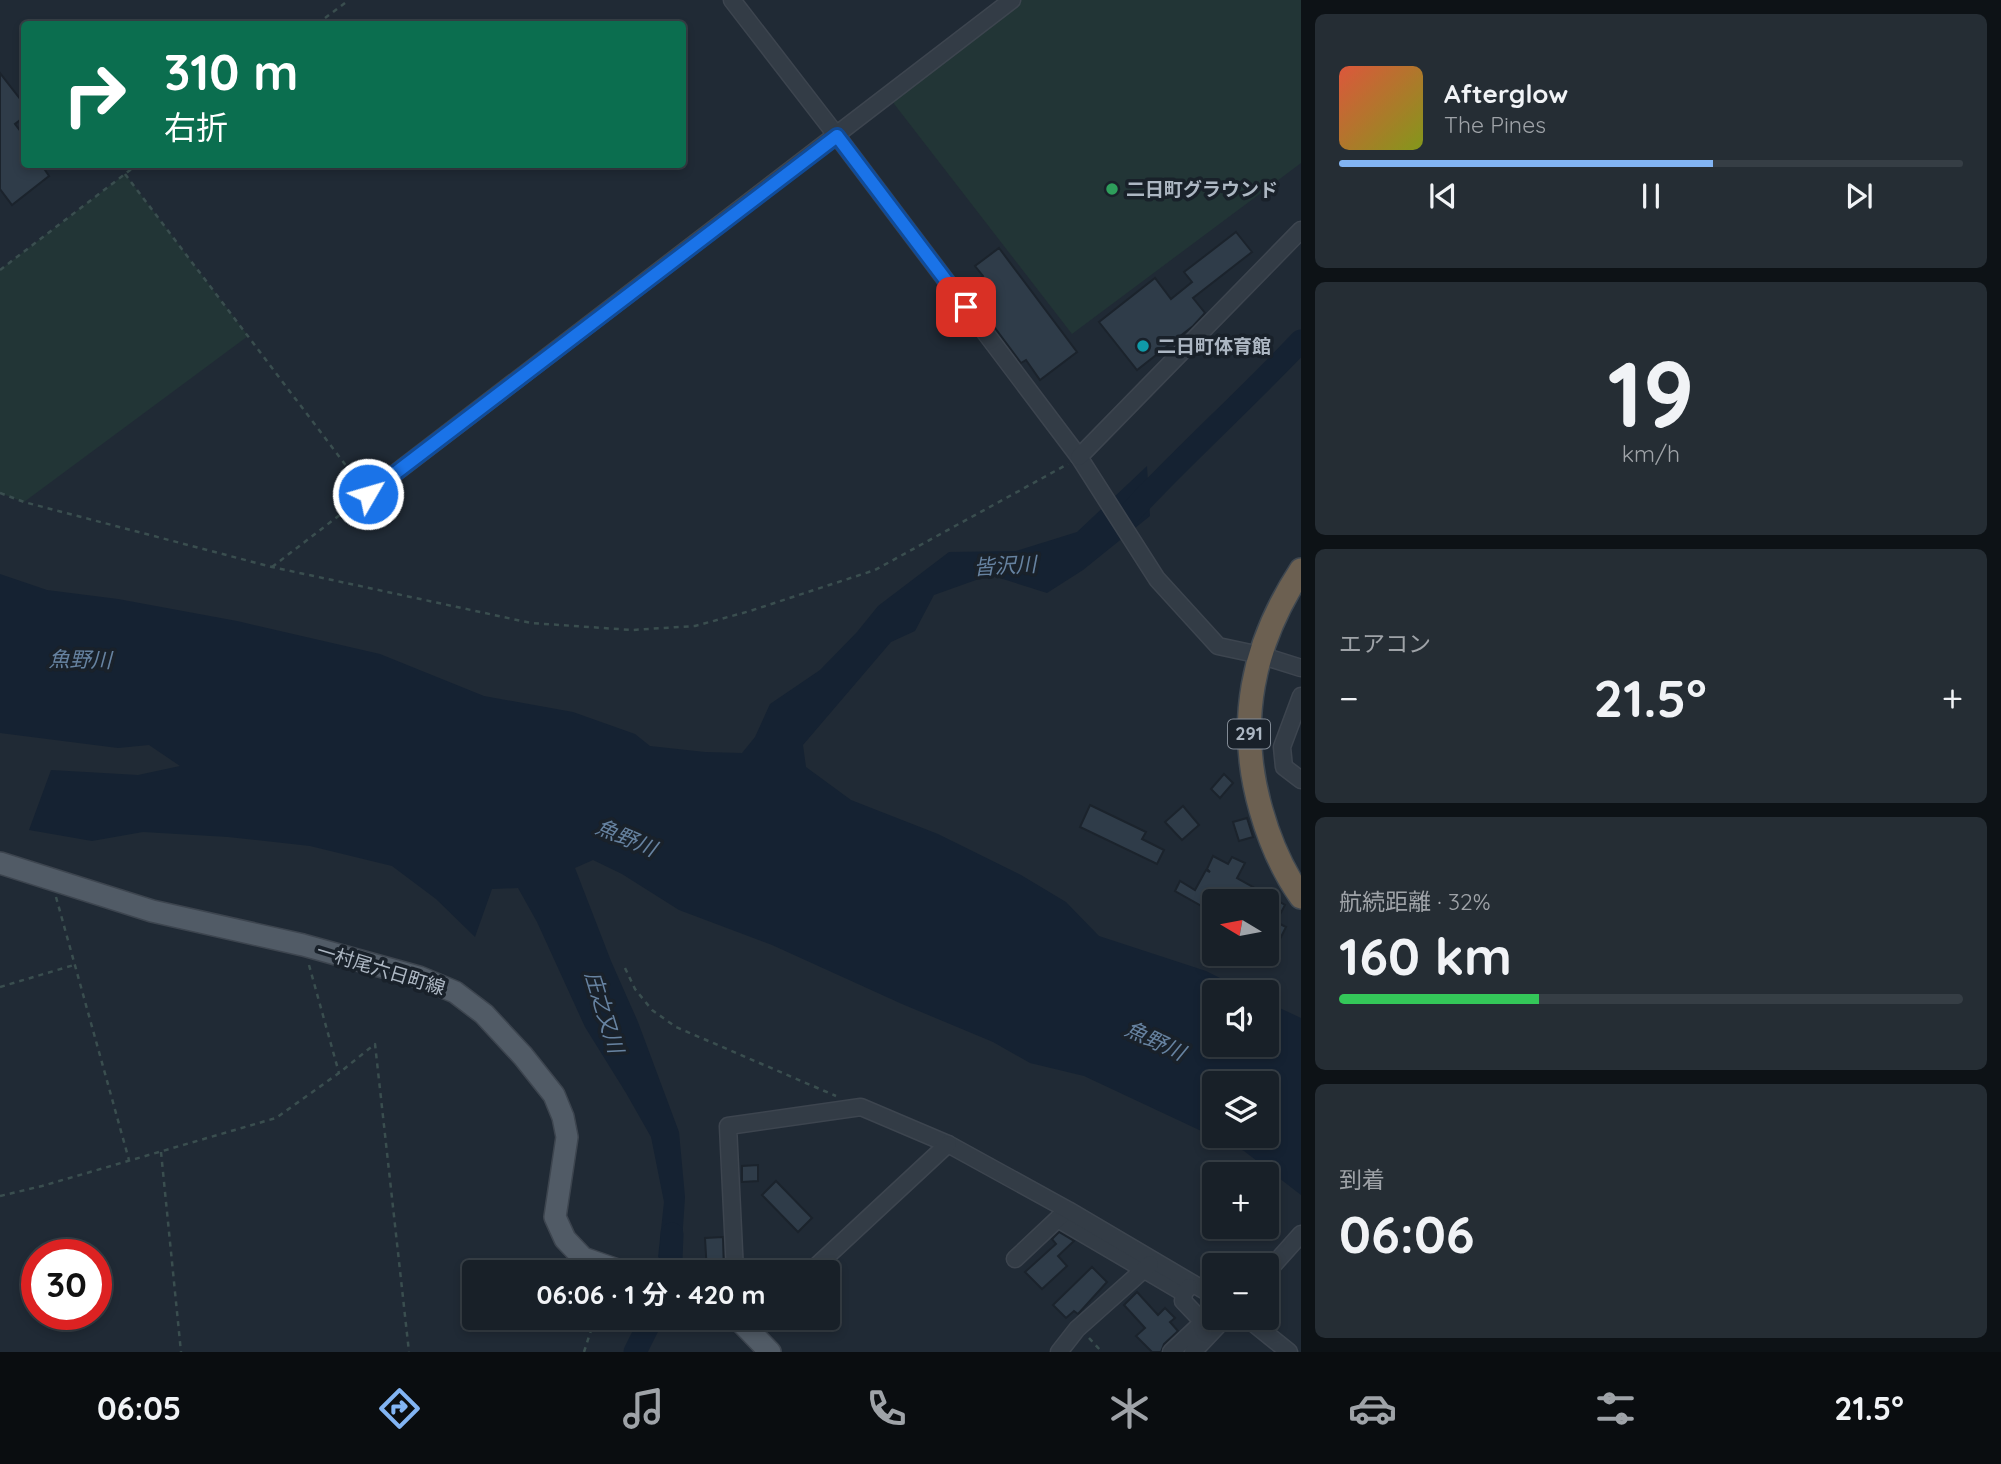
<!DOCTYPE html>
<html lang="ja">
<head>
<meta charset="utf-8">
<style>
  :root { --surface:#182028; --page:#252d34; --text:#f1f3f6; --muted:#9fa3a8; --line:#363e45; --accent:#82b4f3 }
  body { margin:0; font-family:Quicksand,"Noto Sans JP",sans-serif; background:var(--page); color:var(--text); height:100vh; display:flex; flex-direction:column; font-size:26px; white-space:nowrap }
  * { box-sizing:border-box; margin:0 }
  p { font-size:23px; color:var(--muted) }
  .icon { flex:none; width:38px; height:38px; fill:none; stroke:currentColor; stroke-width:2; stroke-linecap:round; stroke-linejoin:round }
  .map { position:relative; flex:1; overflow:hidden }
  .panel { display:flex; flex-direction:column; gap:14px; padding:14px; background:#0d1216; width:700px }
  .panel>* { flex:none }
  .top-card { position:absolute; left:21px; top:21px; width:665px; height:147px; border-radius:7px; box-shadow:0 4px 10px #0003,0 0 0 2px var(--line); background:#0b6e4f; color:#fff; overflow:hidden }
  .needle { width:46px; rotate:280deg }
  .controls { position:absolute; left:1202px; top:889px; display:grid; gap:14px }
  .controls a { display:grid; place-items:center; width:77px; height:77px; border-radius:7px; background:var(--surface); box-shadow:0 4px 10px #0003,0 0 0 2px var(--line); font-size:35px }
  .speed { position:absolute; left:21px; top:1239px; display:flex; gap:14px; font-size:35px; font-weight:700; text-align:center }
  .speed>* { display:grid; place-content:center; width:91px; height:91px; border-radius:50%; background:var(--surface); box-shadow:0 4px 10px #0003,0 0 0 2px var(--line); line-height:1 }
  .speed .limit { border:10px solid #d22; background:#fff; color:#111 }
  .pin { position:absolute; display:grid; place-items:center; width:60px; height:60px; color:#fff; margin:-30px; border-radius:14px; box-shadow:0 4px 10px #0006 }
  .me { position:absolute; width:77px; margin:-38px; rotate:52deg; stroke-linejoin:round; filter:drop-shadow(0 0 5px #0008) }
  .turn { display:flex; align-items:center; gap:24px; height:147px; padding:0 28px; font-size:32px }
  .turn .icon { width:91px; height:91px; stroke-width:2.5 }
  .turn b { display:block; font-size:49px; line-height:60px }
  .big { font-size:52px; font-weight:700; line-height:1.1 }
  .panel .card { flex:1; display:flex; flex-direction:column; justify-content:center; gap:10px; min-width:0; padding:0 24px; border-radius:10px; background:var(--page) }
  .panel .dial { align-items:center; gap:0 }
  .dial b { font-size:91px; line-height:1 }
  .song { display:flex; align-items:center; gap:21px }
  .cover { width:84px; height:84px; border-radius:10px; background:linear-gradient(135deg,hsl(10 70% 55%),hsl(70 70% 35%)) }
  .played { height:7px; border-radius:4px; background:linear-gradient(90deg,var(--accent) 60%,var(--line) 60%) }
  .keys { display:flex; justify-content:space-around; direction:ltr }
  .heat { display:flex; justify-content:space-between; align-items:center; font-size:38px; direction:ltr }
  .charge { height:10px; border-radius:5px; background:linear-gradient(90deg,#34c759 32%,var(--line) 0) }
  .trip { position:absolute; left:462px; top:1260px; width:378px; height:70px; border-radius:7px; background:var(--surface); box-shadow:0 4px 10px #0003,0 0 0 2px var(--line); font-weight:700; line-height:70px; text-align:center }
  .tab-bar { display:flex; height:112px; justify-content:space-around; align-items:center; background:#0a0d10; color:var(--muted) }
  .tab-bar .icon { width:49px; height:49px }
  .tab-bar .on { color:var(--accent) }
  .tab-bar b { font-size:32px; color:var(--text) }
  main { display:flex; flex:1; min-height:0 }
  .map>svg:first-child { display:block }
</style>
</head>
<body>
<main>
<div class="map">
<svg width="1301" height="1352" viewBox="0 0 1301 1352">
  <rect width="100%" height="100%" fill="#202a35"/>
  <g fill="#223536">
    <path d="M 1012,0 L 1301,0 L 1301,163 L 1072,334 L 888,96 Z"/>
    <path d="M 125,174 L 248,336 L 24,502 L 0,493 L 0,270 Z"/>
  </g>
  <path fill="#152232" fill-rule="evenodd" d="M 1147,466 L 1150,516 L 1083,570 L 1047,593 L 990,575 L 934,595 L 915,631 L 891,642 L 803,745 L 806,767 L 851,800 L 938,834 L 1021,875 L 1066,902 L 1099,936 L 1206,971 L 1248,992 L 1214,992 L 1214,1045 L 1267,1045 L 1267,1002 L 1301,1018 L 1301,1195 L 1244,1151 L 1084,1076 L 1030,1063 L 993,1042 L 902,1004 L 772,945 L 679,910 L 622,874 L 593,860 L 575,868 L 611,961 L 638,1022 L 679,1132 L 685,1197 L 680,1272 L 678,1272 L 658,1257 L 664,1202 L 651,1137 L 626,1093 L 585,1027 L 537,922 L 518,888 L 492,889 L 475,937 L 436,899 L 392,866 L 310,846 L 228,837 L 143,832 L 92,841 L 29,830 L 51,770 L 138,775 L 180,766 L 149,745 L 118,748 L 0,733 L 0,574 L 47,590 L 118,599 L 237,621 L 380,654 L 484,696 L 573,712 L 635,734 L 650,746 L 705,752 L 742,753 L 755,737 L 770,704 L 820,670 L 857,632 L 878,606 L 949,552 L 1016,551 L 1077,532 ZM 1214,1083 L 1267,1083 L 1267,1136 L 1214,1136 Z"/>
  <g fill="none" stroke-linecap="round" stroke-linejoin="round">
    <g stroke="#152232" stroke-width="23">
      <path d="M 1128,515 C 1184,455 1245,400 1301,341"/>
      <path d="M 666,1272 L 671,1259 L 672,1234"/>
      <path d="M 635,1352 L 652,1318"/>
    </g>
  </g>
  <g fill="#2f3c49" stroke="#1b232c" stroke-width="2">
    <path d="M 0,73 L 24,104 L 24,117 L 15,124 L 24,136 L 24,164 L 41,164 L 49,176 L 12,205 L 0,189 Z"/>
    <path d="M 1236,232 L 1252,252 L 1193,298 L 1205,313 L 1193,326 L 1137,370 L 1099,322 L 1155,278 L 1171,299 L 1192,282 L 1184,272 Z"/>
    <path d="M 999,248 L 1077,352 L 1040,380 L 1026,360 L 1021,363 L 966,289 L 983,276 L 975,266 Z"/>
    <path d="M 1224,774 L 1233,783 L 1220,798 L 1211,789 Z"/>
    <path d="M 1090,805 L 1146,832 L 1142,839 L 1164,850 L 1157,864 L 1080,827 Z"/>
    <path d="M 1183,806 L 1199,825 L 1182,840 L 1165,822 Z"/>
    <path d="M 1247,818 L 1253,837 L 1239,841 L 1233,822 Z"/>
    <path d="M 1213,856 L 1228,864 L 1232,857 L 1245,863 L 1237,878 L 1285,905 L 1276,922 L 1286,927 L 1276,947 L 1267,942 L 1267,901 L 1214,901 L 1214,913 L 1175,891 L 1180,881 L 1195,890 L 1206,870 L 1210,872 L 1207,869 Z"/>
    <path d="M 758,1165 L 758,1181 L 742,1182 L 742,1166 Z"/>
    <path d="M 776,1181 L 812,1218 L 798,1232 L 762,1195 Z"/>
    <path d="M 1059,1232 L 1074,1241 L 1058,1256 L 1067,1266 L 1042,1289 L 1025,1272 L 1056,1244 L 1052,1239 Z"/>
    <path d="M 723,1237 L 724,1272 L 707,1272 L 705,1238 Z"/>
    <path d="M 1092,1267 L 1107,1282 L 1078,1314 L 1074,1311 L 1066,1318 L 1053,1305 Z"/>
    <path d="M 1137,1292 L 1158,1315 L 1165,1308 L 1175,1318 L 1170,1322 L 1178,1331 L 1164,1344 L 1161,1352 L 1152,1352 L 1136,1336 L 1145,1328 L 1124,1305 Z"/>
  </g>
  <g fill="none" stroke-linecap="round" stroke-linejoin="round">
    <g stroke="#3d454f" stroke-width="19">
      <g id="minor">
        <path d="M 732,0 L 837,136 L 1079,457 L 1157,579 L 1218,646 L 1260,655 L 1301,668"/>
        <path d="M 1079,457 L 1301,230"/>
        <path d="M 368,494 L 1012,0"/>
        <path d="M 1301,696 L 1282,747 L 1284,767 L 1301,780"/>
        <path d="M 1058,1219 L 1184,1293"/>
        <path d="M 1015,1259 L 1064,1213"/>
        <path d="M 735,1272 L 728,1126 L 861,1107 L 948,1144 L 1068,1210 L 1214,1296"/>
        <path d="M 810,1272 L 948,1144"/>
        <path d="M 1267,1272 L 1301,1234"/>
        <path d="M 1247,1318 L 1289,1352"/>
        <path d="M 749,1329 L 761,1318"/>
        <path d="M 1059,1352 L 1077,1329 L 1150,1264"/>
        <path d="M 1171,1352 L 1203,1322 L 1183,1301 L 1184,1293 L 1189,1287"/>
        <path d="M 1193,1352 L 1225,1318"/>
      </g>
    </g>
    <g stroke="#3d454f" stroke-width="24">
      <g id="major">
        <path d="M 0,863 L 152,911 L 303,945 L 419,977 L 455,992 L 484,1014 L 523,1056 L 554,1095 L 563,1117 L 567,1137 L 555,1217 L 565,1239 L 583,1258 L 623,1272"/>
        <path d="M 737,1318 L 770,1352"/>
      </g>
    </g>
    <g stroke="#3e4750" stroke-width="26">
      <path id="highway" d="M 1301,570 C 1252,645 1236,723 1261,810 C 1270,842 1282,870 1301,897"/>
    </g>
    <g stroke="#3a4e4f" stroke-width="2.5" stroke-dasharray="5 5" stroke-linecap="butt">
      <path d="M 317,24 L 349,0"/>
      <path d="M 125,174 L 360,484"/>
      <path d="M 0,270 L 138,164"/>
      <path d="M 0,493 L 24,502 L 272,567 L 531,623 L 632,630 L 695,626 L 750,611 L 875,570 L 1068,464"/>
      <path d="M 272,567 L 358,501"/>
      <path d="M 56,897 L 129,1160"/>
      <path d="M 309,965 L 339,1073"/>
      <path d="M 625,968 L 635,989 L 652,1010 L 676,1027 L 836,1096"/>
      <path d="M 0,987 L 74,965"/>
      <path d="M 161,1152 L 181,1352"/>
      <path d="M 0,1196 L 42,1186 L 276,1118 L 339,1073 L 375,1044 L 409,1352"/>
      <path d="M 1089,1338 L 1102,1352"/>
      <path d="M 584,1352 L 595,1318"/>
    </g>
    <use href="#minor" stroke="#333c46" stroke-width="16"/>
    <use href="#major" stroke="#515b66" stroke-width="21"/>
    <use href="#highway" stroke="#6c6051" stroke-width="23"/>
  </g>
  <g fill="none" stroke-linecap="round" stroke-linejoin="round">
    <g stroke="#114b97" stroke-width="18">
      <path id="route" d="M 368,494 L 837,136 L 966,307"/>
    </g>
    <use href="#route" stroke="#1a73e8" stroke-width="12"/>
  </g>
  <circle fill="#2e9e5b" stroke="#19212a" stroke-width="2.5" cx="1112" cy="189" r="7"/>
  <circle fill="#0f9aa8" stroke="#19212a" stroke-width="2.5" cx="1143" cy="346" r="7"/>
  <g text-anchor="middle" stroke-width="7" stroke-linejoin="round" paint-order="stroke">
    <rect fill="#19212a" stroke="#818a95" stroke-width="2" x="1228" y="719.5" width="42" height="29" rx="5"/>
    <g font-size="18" font-weight="bold" fill="#adb7c3">
      <text x="1249" y="740">291</text>
    </g>
    <g font-size="19" font-weight="bold" fill="#adb7c3" stroke="#19212a" text-anchor="start">
      <text x="1126" y="196">二日町グラウンド</text>
      <text x="1157" y="353">二日町体育館</text>
    </g>
    <g font-size="19" fill="#adb7c3" stroke="#19212a">
      <text transform="translate(381 969) rotate(17)" y="7">一村尾六日町線</text>
    </g>
    <g font-size="21" font-style="italic" fill="#6783a1" stroke="#19212a">
      <text transform="translate(1005 566) rotate(-3)" y="7">皆沢川</text>
      <text transform="translate(80 660) rotate(1)" y="7">魚野川</text>
      <text transform="translate(626 838) rotate(23)" y="7">魚野川</text>
      <text transform="translate(604 1012) rotate(73)" y="7">庄之又川</text>
      <text transform="translate(1155 1041) rotate(25)" y="7">魚野川</text>
    </g>
  </g>
</svg>
<div class="controls">
<a><svg class="needle" viewBox="-14 -14 28 28"><path d="M0-13l5 13h-10z" fill="#e53935"/><path d="M0 13l5-13h-10z" fill="#9fa3a8"/></svg></a>
<a><svg class="icon" aria-label="sound" viewBox="0 0 24 24"><path d="M4 9h4l5-4v14l-5-4H4zM17 9q2 3 0 6"/></svg></a>
<a><svg class="icon" aria-label="layers" viewBox="0 0 24 24"><path d="M12 4l9 5-9 5-9-5zM3 14l9 5 9-5"/></svg></a>
<a>+</a>
<a>−</a>
</div>
<div class="speed"><div class="limit">30</div></div>
<div class="pin" style="left:966px;top:307px;background:#d93025"><svg class="icon" aria-label="arrive" viewBox="0 0 24 24"><path d="M6 21V4h12l-3 4 3 4H6"/></svg></div>
<svg class="me" style="left:368px;top:494px" viewBox="-20 -20 40 40"><circle r="17" fill="#1a73e8" stroke="#fff" stroke-width="3"/><path d="M0-11L8 9 0 5-8 9z" fill="#fff"/></svg>
<div class="trip">06:06 · 1 分 · 420 m</div>
<div class="top-card">
<div class="turn"><svg class="icon" aria-label="right" viewBox="0 0 24 24"><path d="M7 20v-9h11M14 6l5 5-5 5"/></svg><div><b>310 m</b>右折</div></div>
</div>
</div>
<section class="panel">
<div class="card">
<div class="song"><i class="cover"></i><div><b>Afterglow</b><p>The Pines</p></div></div>
<div class="played"></div>
<div class="keys"><svg class="icon" aria-label="previous" viewBox="0 0 24 24"><path d="M18 5L8 12l10 7zM5 5v14"/></svg><svg class="icon" aria-label="pause" viewBox="0 0 24 24"><path d="M8 5v14M16 5v14"/></svg><svg class="icon" aria-label="next" viewBox="0 0 24 24"><path d="M6 5l10 7-10 7zM19 5v14"/></svg></div>
</div>
<div class="card dial"><b>19</b><p>km/h</p></div>
<div class="card"><p>エアコン</p>
<div class="heat"><a>−</a><b class="big">21.5°</b><a>+</a></div>
</div>
<div class="card"><p>航続距離 · 32%</p><b class="big">160 km</b><div class="charge"></div></div>
<div class="card"><p>到着</p><b class="big">06:06</b></div>
</section>
</main>
<nav class="tab-bar">
<b>06:05</b>
<svg class="icon on" aria-label="directions" viewBox="0 0 24 24"><path d="M12 3l9 9-9 9-9-9zM9 14v-3h6M13 9l2 2-2 2"/></svg>
<svg class="icon" aria-label="music" viewBox="0 0 24 24"><path d="M9 18V5l10-2v13"/><circle cx="6" cy="18" r="3"/><circle cx="16" cy="16" r="3"/></svg>
<svg class="icon" aria-label="phone" viewBox="0 0 24 24"><path d="M5 4h4l2 5-3 2q2 4 5 5l2-3 5 2v4C11 20 4 13 5 4z"/></svg>
<svg class="icon" aria-label="climate" viewBox="0 0 24 24"><path d="M12 3v18M4 7l16 10M4 17L20 7"/></svg>
<svg class="icon" aria-label="car" viewBox="0 0 24 24"><path d="M5 17H2v-5l4-1 3-4h7l3 4 3 1v5h-3M9 17h6M6 11h13"/><circle cx="7" cy="17" r="2"/><circle cx="17" cy="17" r="2"/></svg>
<svg class="icon" aria-label="filters" viewBox="0 0 24 24"><path d="M4 7h16M4 17h16"/><circle cx="9" cy="7" r="2"/><circle cx="15" cy="17" r="2"/></svg>
<b>21.5°</b>
</nav>
</body>
</html>
